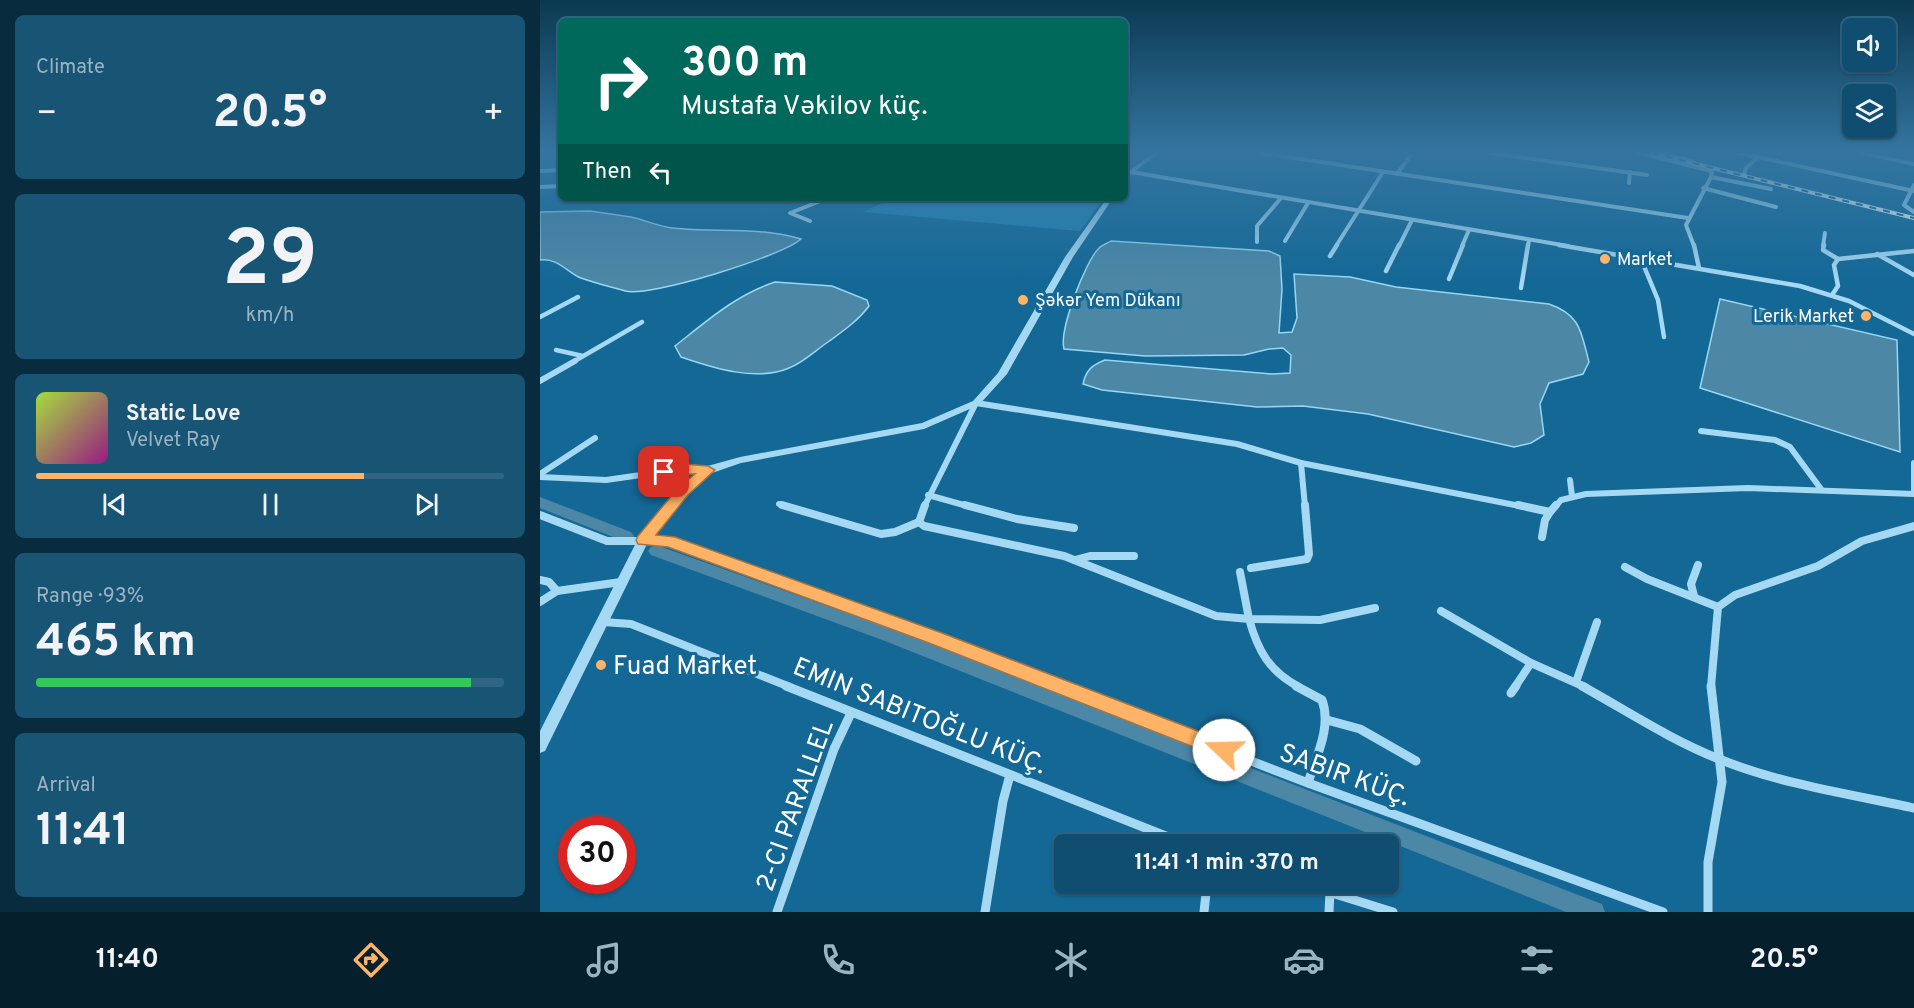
<!DOCTYPE html>
<html lang="en">
<head>
<meta charset="utf-8">
<style>
  :root { --surface:#0f4e70; --page:#185575; --text:#f1f3f6; --muted:#9bb4c3; --line:#2f6583; --accent:#ffb366 }
  body { margin:0; font-family:Overpass,sans-serif; background:var(--page); color:var(--text); height:100vh; display:flex; flex-direction:column; font-size:22px; white-space:nowrap }
  * { box-sizing:border-box; margin:0 }
  p { font-size:20px; color:var(--muted) }
  .icon { flex:none; width:33px; height:33px; fill:none; stroke:currentColor; stroke-width:2; stroke-linecap:round; stroke-linejoin:round }
  .map { position:relative; flex:1; overflow:hidden }
  .panel { display:flex; flex-direction:column; gap:15px; padding:15px; background:#082b3e; width:540px }
  .panel>* { flex:none }
  .top-card { position:absolute; left:18px; top:18px; width:570px; height:183px; border-radius:9px; box-shadow:0 2px 4px #0004,0 0 0 2px var(--line); background:#00695c; color:#fff; overflow:hidden }
  .buttons { position:absolute; left:1302px; top:18px; display:grid; gap:12px }
  .buttons a { display:grid; place-items:center; width:54px; height:54px; border-radius:9px; background:var(--surface); box-shadow:0 2px 4px #0004,0 0 0 2px var(--line); font-size:30px }
  .speed { position:absolute; left:18px; top:816px; display:flex; gap:12px; font-size:30px; font-weight:700; text-align:center }
  .speed>* { display:grid; place-content:center; width:78px; height:78px; border-radius:50%; background:var(--surface); box-shadow:0 2px 4px #0004,0 0 0 2px var(--line); line-height:1 }
  .speed .limit { border:9px solid #d22; background:#fff; color:#111 }
  .pin { position:absolute; display:grid; place-items:center; width:51px; height:51px; color:#fff; margin:-26px; border-radius:12px; box-shadow:0 3px 9px #0006 }
  .me { position:absolute; width:66px; margin:-33px; rotate:291deg; stroke-linejoin:round; filter:drop-shadow(0 0 4px #0008) }
  .turn { display:flex; align-items:center; gap:21px; height:126px; padding:0 24px; font-size:27px }
  .turn .icon { width:78px; height:78px; stroke-width:2.5 }
  .turn b { display:block; font-size:42px; line-height:51px }
  .then { display:flex; align-items:center; height:57px; padding:0 24px; background:#0003; gap:12px; font-size:22px }
  .big { font-size:45px; font-weight:700; line-height:1.1 }
  .panel .tile { flex:1; display:flex; flex-direction:column; justify-content:center; gap:9px; min-width:0; padding:0 21px; border-radius:9px; background:var(--page) }
  .panel .dial { align-items:center; gap:0 }
  .dial b { font-size:78px; line-height:1 }
  .song { display:flex; align-items:center; gap:18px }
  .cover { width:72px; height:72px; border-radius:9px; background:linear-gradient(135deg,hsl(80 70% 55%),hsl(310 70% 35%)) }
  .played { height:6px; border-radius:3px; background:linear-gradient(90deg,var(--accent) 70%,var(--line) 70%) }
  .keys { display:flex; justify-content:space-around; direction:ltr }
  .heat { display:flex; justify-content:space-between; align-items:center; font-size:33px; direction:ltr }
  .charge { height:9px; border-radius:4px; background:linear-gradient(90deg,#34c759 93%,var(--line) 0) }
  .trip { position:absolute; left:514px; top:834px; width:345px; height:60px; border-radius:9px; background:var(--surface); box-shadow:0 2px 4px #0004,0 0 0 2px var(--line); font-weight:700; line-height:60px; text-align:center }
  .dock { display:flex; height:96px; justify-content:space-around; align-items:center; background:#061f2d; color:var(--muted) }
  .dock .icon { width:42px; height:42px }
  .dock .current { color:var(--accent) }
  .dock b { font-size:27px; color:var(--text) }
  main { display:flex; flex:1; min-height:0 }
  .map>svg:first-child { display:block }
</style>
</head>
<body>
<main>
<section class="panel">
<div class="tile"><p>Climate</p>
<div class="heat"><a>−</a><b class="big">20.5°</b><a>+</a></div>
</div>
<div class="tile dial"><b>29</b><p>km/h</p></div>
<div class="tile">
<div class="song"><i class="cover"></i><div><b>Static Love</b><p>Velvet Ray</p></div></div>
<div class="played"></div>
<div class="keys"><svg class="icon" aria-label="previous" viewBox="0 0 24 24"><path d="M18 5L8 12l10 7zM5 5v14"/></svg><svg class="icon" aria-label="pause" viewBox="0 0 24 24"><path d="M8 5v14M16 5v14"/></svg><svg class="icon" aria-label="next" viewBox="0 0 24 24"><path d="M6 5l10 7-10 7zM19 5v14"/></svg></div>
</div>
<div class="tile"><p>Range · 93%</p><b class="big">465 km</b><div class="charge"></div></div>
<div class="tile"><p>Arrival</p><b class="big">11:41</b></div>
</section>
<div class="map">
<svg width="1374" height="912" viewBox="0 0 1374 912">
  <rect width="100%" height="100%" fill="#146896"/>
  <path fill="#2382b3" d="M 353,198 L 564,198 L 540,231 L 323,212 Z"/>
  <g fill="#4c87a6" stroke="#98d6f5" stroke-width="1.5">
    <path d="M 50,211 C 63,213 78,215 91,217 C 105,220 117,226 132,228 C 177,233 216,226 261,239 C 243,256 108,298 85,291 C 71,287 55,283 41,278 C 28,273 17,257 0,260 L 0,212 Z"/>
    <path d="M 571,241 L 729,251 L 740,256 L 742,289 L 739,333 L 752,332 L 757,318 L 754,274 L 810,277 L 856,287 L 1009,304 C 1041,315 1041,332 1049,362 L 1043,374 L 1009,383 L 1000,404 L 1004,435 L 991,443 L 974,447 L 828,414 L 763,406 L 717,407 L 562,390 L 543,384 C 546,370 552,365 565,360 L 733,374 L 750,373 L 751,355 L 743,348 L 729,349 L 704,355 L 605,356 L 524,349 C 519,330 545,262 559,248 C 562,245 568,243 571,241 Z"/>
    <path d="M 235,282 L 292,286 L 327,300 L 329,306 C 318,321 303,331 288,342 C 276,350 263,363 249,368 C 217,382 173,368 141,357 L 135,346 C 168,320 196,295 235,282 Z"/>
    <path d="M 1180,299 L 1357,340 L 1360,452 L 1160,388 Z"/>
  </g>
  <g fill="none" stroke-linecap="round" stroke-linejoin="round">
    <g fill="#4c87a6" fill-rule="evenodd">
      <path d="M 0,497 L 91,532 L 94,536 L 91,540 L 86,542 L 0,508 Z"/>
      <path d="M 116,545 L 357,631 L 1054,901 L 1062,904 L 1065,912 L 1026,912 L 345,641 L 111,555 L 108,551 L 111,547 Z"/>
    </g>
    <g stroke="#a5d8f2" stroke-width="4">
      <path d="M 722,153 L 1148,218"/>
      <path d="M 951,153 L 1107,175"/>
      <path d="M 1099,153 L 1168,170 L 1172,172 L 1171,177 L 1231,189"/>
      <path d="M 1120,153 L 1153,161"/>
      <path d="M 1199,153 L 1374,191"/>
      <path d="M 1322,153 L 1374,164"/>
      <path d="M 0,171 L 21,170"/>
      <path d="M 591,172 L 1028,246"/>
      <path d="M 591,172 L 616,153"/>
      <path d="M 857,174 L 872,153"/>
      <path d="M 1204,174 L 1206,168 L 1218,157"/>
      <path d="M 1089,183 L 1090,172"/>
      <path d="M 1374,185 L 1364,205 L 1374,212"/>
      <path d="M 0,187 L 21,186"/>
      <path d="M 1163,188 L 1236,207"/>
      <path d="M 95,199 L 113,198"/>
      <path d="M 270,221 L 250,213 L 288,198"/>
      <path d="M 745,241 L 768,203"/>
      <path d="M 717,242 L 717,226 L 741,198"/>
      <path d="M 796,246 L 843,172"/>
      <path d="M 859,246 L 872,220"/>
      <path d="M 922,246 L 929,230"/>
      <path d="M 988,246 L 989,240"/>
      <path d="M 1154,246 L 1146,225 L 1171,177"/>
      <path d="M 1283,246 L 1285,233"/>
    </g>
    <g stroke="#a5d8f2" stroke-width="4.5">
      <path d="M 1019,245 L 1260,286 L 1309,301 L 1374,334"/>
      <path d="M 1154,245 L 1159,268"/>
      <path d="M 1284,245 L 1283,250 L 1298,259"/>
      <path d="M 1337,254 L 1374,275"/>
      <path d="M 790,256 L 797,245"/>
      <path d="M 1101,259 L 1118,300 L 1124,337"/>
      <path d="M 846,271 L 859,245"/>
      <path d="M 909,279 L 923,245"/>
      <path d="M 981,288 L 988,245"/>
      <path d="M 1292,295 L 1298,286 L 1294,265 L 1298,259 L 1374,251"/>
      <path d="M 0,317 L 38,297"/>
      <path d="M 16,350 L 43,356"/>
      <path d="M 33,362 L 102,322"/>
    </g>
    <g stroke="#a5d8f2" stroke-width="6">
      <path d="M 0,381 L 35,361"/>
      <path d="M 1161,431 L 1235,440 L 1250,447 L 1281,489"/>
      <path d="M 761,463 L 765,507"/>
      <path d="M 1374,463 L 1374,490"/>
      <path d="M 0,474 L 55,438"/>
      <path d="M 0,477 L 66,480 L 143,469 L 166,470"/>
      <path d="M 1030,480 L 1032,496"/>
      <path d="M 388,495 L 431,507"/>
      <path d="M 239,504 L 248,507"/>
      <path d="M 384,507 L 436,403 L 697,444 L 761,463 L 985,507"/>
      <path d="M 1015,507 L 1021,500 L 1046,494 L 1208,488 L 1374,494"/>
    </g>
    <g stroke="#a5d8f2" stroke-width="8">
      <path d="M 242,505 L 341,534 L 355,532 L 379,522"/>
      <path d="M 385,505 L 379,522 L 384,526 L 524,556 L 676,616 L 709,619 C 718,651 729,671 759,687"/>
      <path d="M 425,505 L 477,519 L 534,528"/>
      <path d="M 978,505 L 1010,512 L 1016,505"/>
      <path d="M 0,515 L 67,541 L 129,541 L 521,687"/>
      <path d="M 1002,537 L 1005,520 L 1010,512"/>
      <path d="M 535,560 L 550,556 L 594,556"/>
      <path d="M 1085,567 L 1107,579 L 1178,607"/>
      <path d="M 711,568 L 767,559 L 769,554 L 765,505"/>
      <path d="M 700,572 L 709,619 L 780,620 L 835,608"/>
      <path d="M 0,580 L 9,582 L 17,591 L 81,582"/>
      <path d="M 1154,596 L 1151,584 L 1158,565"/>
      <path d="M 0,602 L 17,591"/>
      <path d="M 901,611 L 991,663 L 1045,687"/>
      <path d="M 63,622 L 91,624 L 250,687"/>
      <path d="M 1036,682 L 1057,622"/>
      <path d="M 975,687 L 991,663"/>
      <path d="M 1171,687 L 1178,607 L 1195,595 L 1278,566 L 1322,541 L 1374,526"/>
    </g>
    <g stroke="#a5d8f2" stroke-width="9">
      <path d="M 246,686 L 646,844"/>
      <path d="M 517,686 L 768,783 L 1123,912"/>
      <path d="M 756,686 L 782,700 C 792,727 776,757 768,783"/>
      <path d="M 1042,686 C 1087,711 1131,740 1179,759 C 1240,784 1310,794 1374,808"/>
      <path d="M 971,693 L 976,686"/>
      <path d="M 787,720 L 820,729 L 876,761"/>
      <path d="M 763,884 L 853,912"/>
      <path d="M 237,912 L 294,749 L 311,713"/>
      <path d="M 445,912 L 463,801 L 470,775"/>
      <path d="M 664,912 L 667,884"/>
      <path d="M 789,912 L 790,892"/>
      <path d="M 1168,912 L 1168,862 L 1182,782 L 1171,686"/>
    </g>
    <g fill="#a5d8f2" fill-rule="evenodd">
      <path d="M 591,170 L 594,172 L 585,180 L 585,175 Z"/>
      <path d="M 567,198 L 573,198 L 533,257 L 467,374 L 439,405 L 384,429 L 201,463 L 172,473 L 158,484 L 108,542 L 5,751 L 0,753 L 0,731 L 99,537 L 150,478 L 164,467 L 200,457 L 382,423 L 433,401 L 458,373 L 525,257 Z"/>
    </g>
    <g stroke="#fff" stroke-width="4">
      <path id="rail" d="M 1112,153 L 1374,218"/>
    </g>
    <use href="#rail" stroke="#146896" stroke-width="2" stroke-dasharray="7" stroke-linecap="butt"/>
  </g>
  <linearGradient id="sky" x2="0" y2="1"><stop stop-color="#0b3952"/><stop offset="0.54" stop-color="#3475a0"/><stop offset="1" stop-color="#3475a0" stop-opacity="0"/></linearGradient>
  <rect width="1374" height="281" fill="url(#sky)"/>
  <path fill="#ffb366" stroke="#a67442" stroke-width="1.5" d="M 143,464 L 168,466 L 175,470 L 148,495 L 116,535 L 135,537 L 402,633 L 684,741 L 691,743 L 694,750 L 691,756 L 684,759 L 389,643 L 128,547 L 98,544 L 96,540 L 98,536 L 138,488 L 155,474 L 124,476 L 117,472 L 119,468 Z"/>
  <g fill="#ffb366" stroke="#146896" stroke-width="2">
    <circle cx="1065" cy="259" r="6"/>
    <circle cx="483" cy="300" r="6"/>
    <circle cx="1326" cy="316" r="6"/>
    <circle cx="61" cy="665" r="6"/>
  </g>
  <g text-anchor="middle" stroke-width="6" stroke-linejoin="round" paint-order="stroke">
    <g font-size="18" fill="#fff" stroke="#146896" text-anchor="start">
      <text x="1077" y="265">Market</text>
      <text x="495" y="306">Şəkər Yem Dükanı</text>
      <text x="1314" y="322" text-anchor="end">Lerik Market</text>
    </g>
    <g font-size="26" fill="#fff" stroke="#146896" text-anchor="start">
      <text x="73" y="674">Fuad Market</text>
    </g>
    <g font-size="26" fill="#fff" stroke="#146896">
      <text transform="translate(380 715) rotate(22)" y="9">EMIN SABITOĞLU KÜÇ.</text>
      <text transform="translate(805 774) rotate(20)" y="9">SABIR KÜÇ.</text>
      <text transform="translate(254 805) rotate(-70)" y="9">2-CI PARALLEL</text>
    </g>
  </g>
</svg>
<div class="buttons">
<a><svg class="icon" aria-label="sound" viewBox="0 0 24 24"><path d="M4 9h4l5-4v14l-5-4H4zM17 9q2 3 0 6"/></svg></a>
<a><svg class="icon" aria-label="layers" viewBox="0 0 24 24"><path d="M12 4l9 5-9 5-9-5zM3 14l9 5 9-5"/></svg></a>
</div>
<div class="speed"><div class="limit">30</div></div>
<div class="pin" style="left:124px;top:472px;background:#d93025"><svg class="icon" aria-label="arrive" viewBox="0 0 24 24"><path d="M6 21V4h12l-3 4 3 4H6"/></svg></div>
<svg class="me" style="left:684px;top:750px" viewBox="-20 -20 40 40"><circle r="19" fill="#fff"/><path d="M0-13L10 11 0 6-10 11z" fill="#ffb366"/></svg>
<div class="trip">11:41 · 1 min · 370 m</div>
<div class="top-card">
<div class="turn"><svg class="icon" aria-label="right" viewBox="0 0 24 24"><path d="M7 20v-9h11M14 6l5 5-5 5"/></svg><div><b>300 m</b>Mustafa Vəkilov küç.</div></div>
<div class="then">Then<svg class="icon" aria-label="left" viewBox="0 0 24 24"><path d="M17 20v-9H6M10 6l-5 5 5 5"/></svg></div>
</div>
</div>
</main>
<nav class="dock">
<b>11:40</b>
<svg class="icon current" aria-label="directions" viewBox="0 0 24 24"><path d="M12 3l9 9-9 9-9-9zM9 14v-3h6M13 9l2 2-2 2"/></svg>
<svg class="icon" aria-label="music" viewBox="0 0 24 24"><path d="M9 18V5l10-2v13"/><circle cx="6" cy="18" r="3"/><circle cx="16" cy="16" r="3"/></svg>
<svg class="icon" aria-label="phone" viewBox="0 0 24 24"><path d="M5 4h4l2 5-3 2q2 4 5 5l2-3 5 2v4C11 20 4 13 5 4z"/></svg>
<svg class="icon" aria-label="climate" viewBox="0 0 24 24"><path d="M12 3v18M4 7l16 10M4 17L20 7"/></svg>
<svg class="icon" aria-label="car" viewBox="0 0 24 24"><path d="M5 17H2v-5l4-1 3-4h7l3 4 3 1v5h-3M9 17h6M6 11h13"/><circle cx="7" cy="17" r="2"/><circle cx="17" cy="17" r="2"/></svg>
<svg class="icon" aria-label="filters" viewBox="0 0 24 24"><path d="M4 7h16M4 17h16"/><circle cx="9" cy="7" r="2"/><circle cx="15" cy="17" r="2"/></svg>
<b>20.5°</b>
</nav>
</body>
</html>
